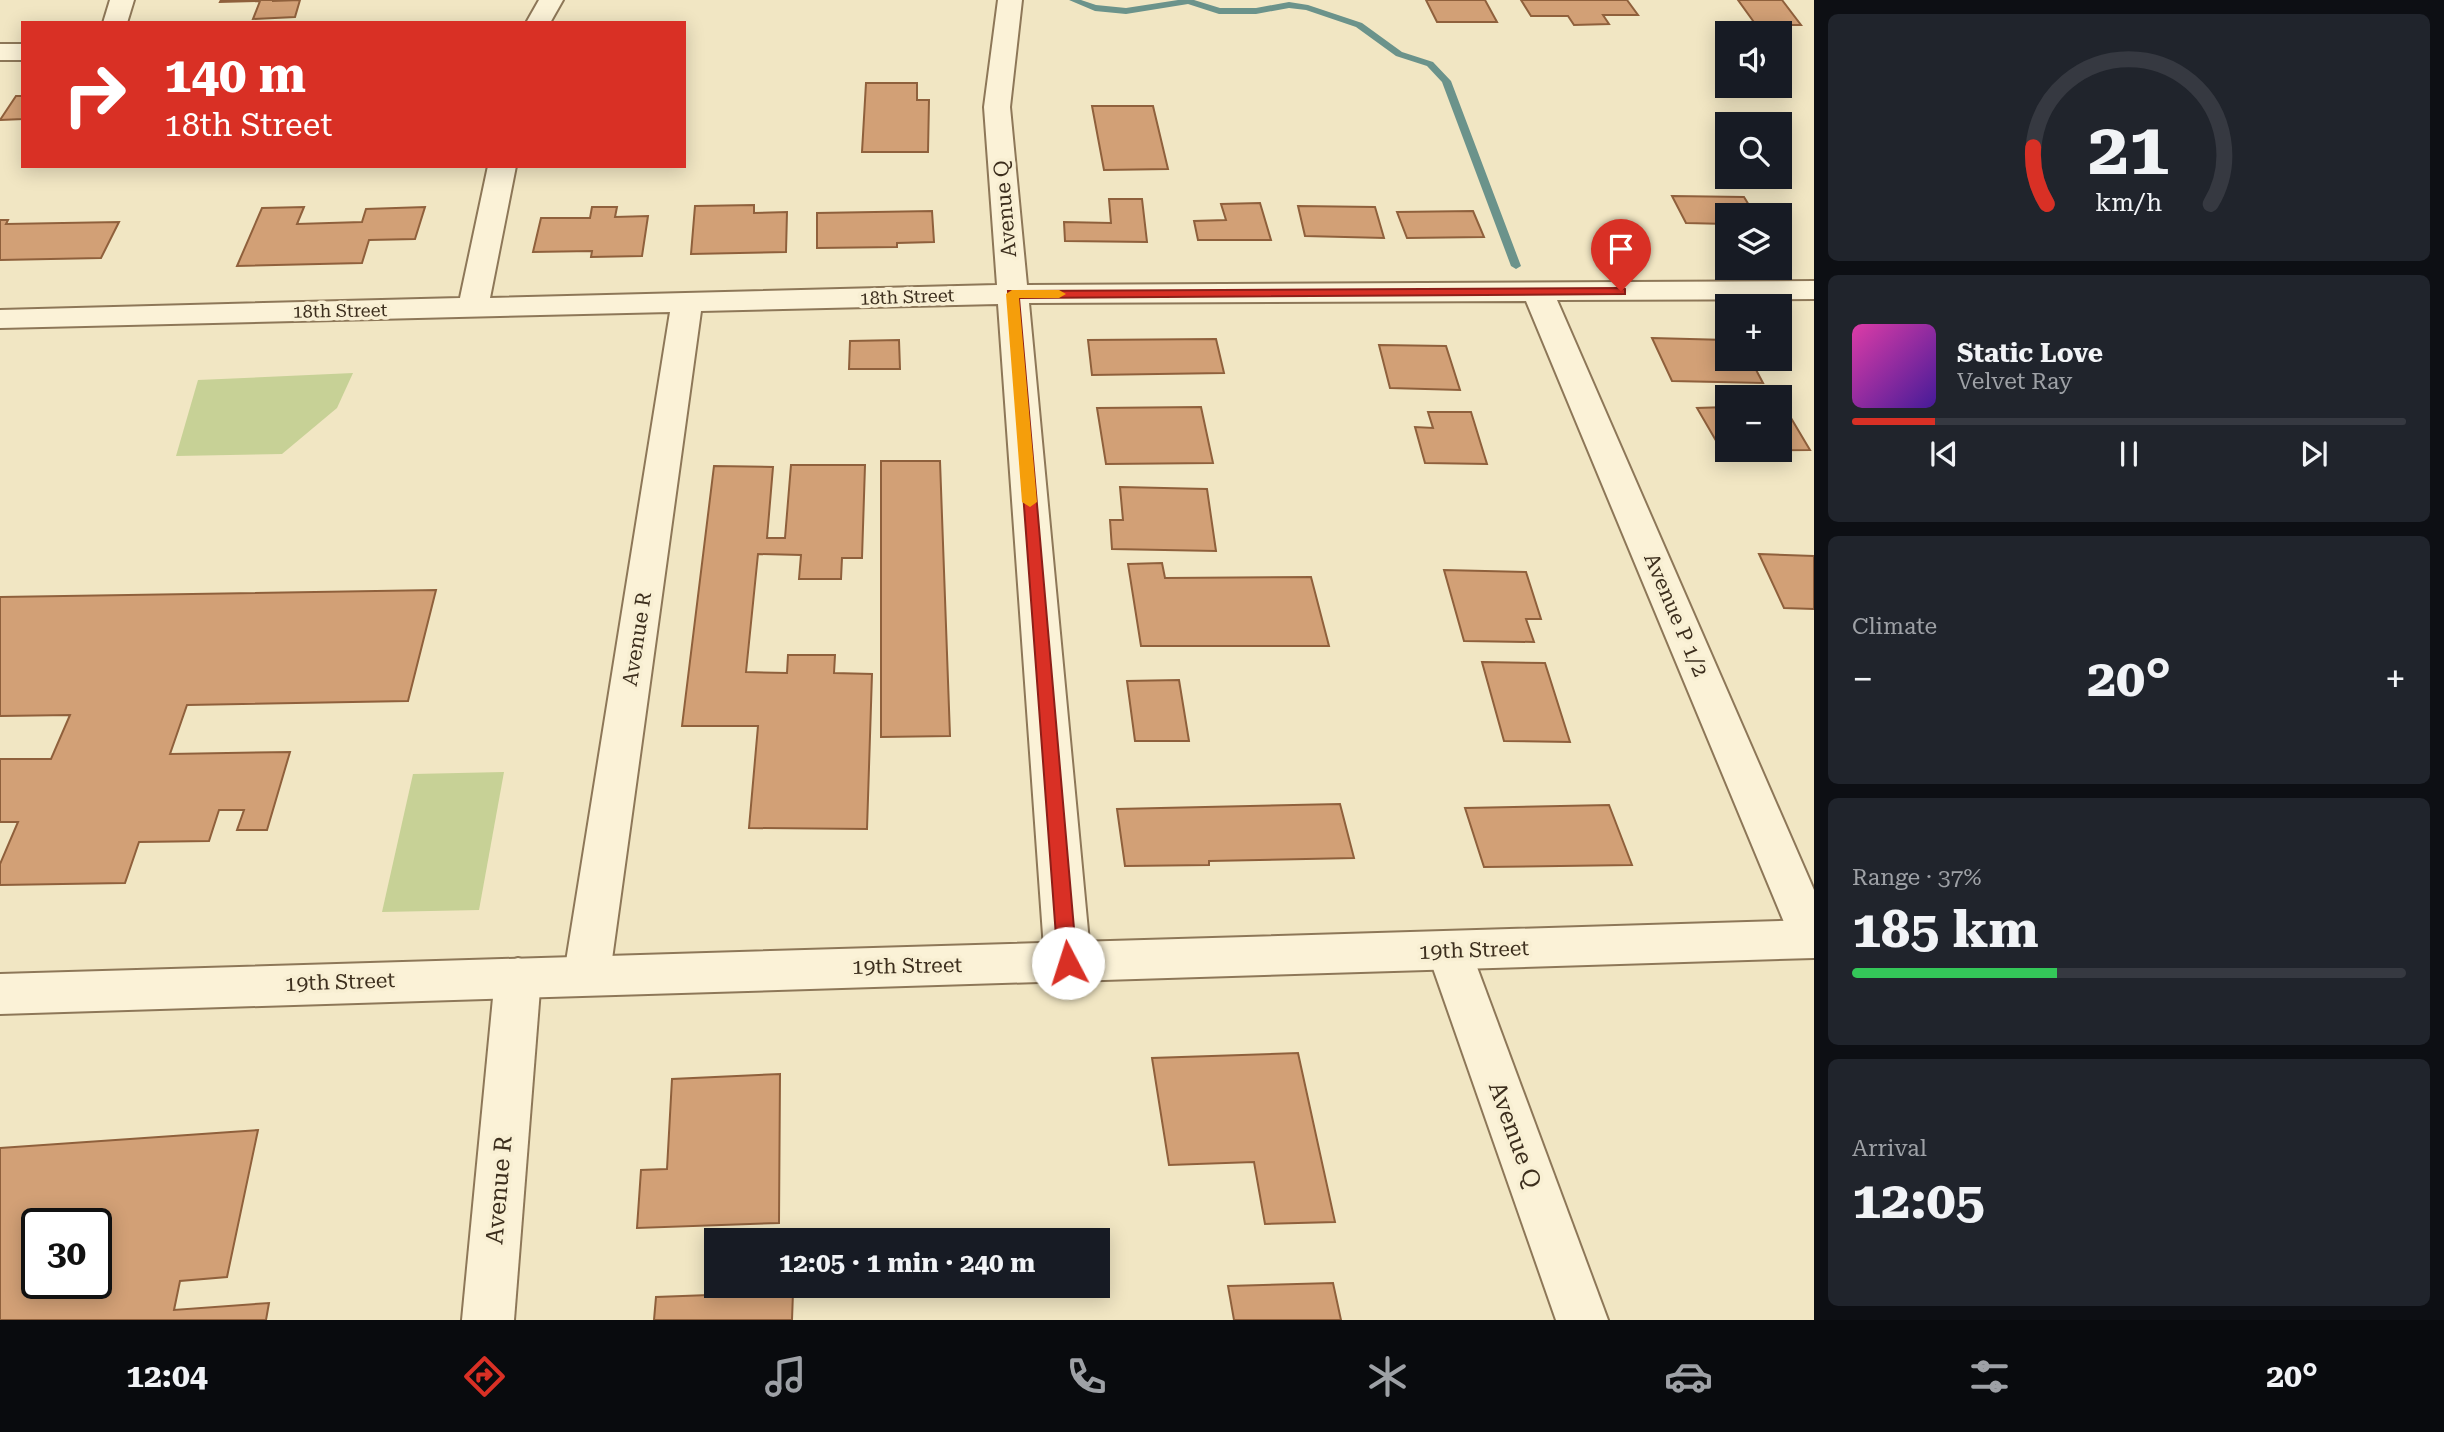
<!DOCTYPE html>
<html lang="en">
<head>
<meta charset="utf-8">
<style>
  :root { --surface:#171b24; --page:#20242c; --text:#f1f3f6; --muted:#9ea1a6; --line:#363941; --accent:#d93025 }
  body { margin:0; font-family:"Roboto Serif",serif; background:var(--page); color:var(--text); height:100vh; display:flex; flex-direction:column; font-size:26px; white-space:nowrap }
  * { box-sizing:border-box; margin:0 }
  p { font-size:23px; color:var(--muted) }
  .icon { flex:none; width:38px; height:38px; fill:none; stroke:currentColor; stroke-width:2; stroke-linecap:round; stroke-linejoin:round }
  .map { position:relative; flex:1; overflow:hidden }
  .details { display:flex; flex-direction:column; gap:14px; padding:14px; background:#0d0f14; width:630px }
  .details>* { flex:none }
  .guide { position:absolute; left:21px; top:21px; width:665px; height:147px; border-radius:0px; box-shadow:0 4px 18px #0003; background:#d93025; color:#fff; overflow:hidden }
  .tools { position:absolute; left:1715px; top:21px; display:grid; gap:14px }
  .tools a { display:grid; place-items:center; width:77px; height:77px; border-radius:0px; background:var(--surface); box-shadow:0 4px 18px #0003; font-size:35px }
  .speed { position:absolute; left:21px; top:1208px; display:flex; gap:14px; font-size:35px; font-weight:700; text-align:center }
  .speed>* { display:grid; place-content:center; width:91px; height:91px; border-radius:50%; background:var(--surface); box-shadow:0 4px 18px #0003; line-height:1 }
  .speed .limit { border:4px solid #111; border-radius:10px; background:#fff; color:#111 }
  .pin { position:absolute; display:grid; place-items:center; width:60px; height:60px; color:#fff; margin:-72px -30px; border-radius:50% 50% 50% 0; rotate:-45deg; box-shadow:0 0 7px #0007 }
  .pin .icon { rotate:45deg }
  .me { position:absolute; width:77px; margin:-38px; rotate:355deg; stroke-linejoin:round; filter:drop-shadow(0 0 5px #0008) }
  .turn { display:flex; align-items:center; gap:24px; height:147px; padding:0 28px; font-size:32px }
  .turn .icon { width:91px; height:91px; stroke-width:2.5 }
  .turn b { display:block; font-size:49px; line-height:60px }
  .big { font-size:52px; font-weight:700; line-height:1.1 }
  .details .tile { flex:1; display:flex; flex-direction:column; justify-content:center; gap:10px; min-width:0; padding:0 24px; border-radius:10px; background:var(--page) }
  .details .dial { align-items:center; gap:0 }
  .dial svg { height:182px; overflow:visible; fill:none; stroke:var(--line); stroke-width:7; stroke-linecap:round; text-anchor:middle }
  .dial text { fill:var(--text); stroke:none }
  .song { display:flex; align-items:center; gap:21px }
  .cover { width:84px; height:84px; border-radius:10px; background:linear-gradient(135deg,hsl(320 70% 55%),hsl(260 70% 35%)) }
  .played { height:7px; border-radius:4px; background:linear-gradient(90deg,var(--accent) 15%,var(--line) 15%) }
  .keys { display:flex; justify-content:space-around; direction:ltr }
  .heat { display:flex; justify-content:space-between; align-items:center; font-size:38px; direction:ltr }
  .charge { height:10px; border-radius:5px; background:linear-gradient(90deg,#34c759 37%,var(--line) 0) }
  .trip { position:absolute; left:704px; top:1228px; width:406px; height:70px; border-radius:0px; background:var(--surface); box-shadow:0 4px 18px #0003; font-weight:700; line-height:70px; text-align:center }
  .tab-bar { display:flex; height:112px; justify-content:space-around; align-items:center; background:#090b0e; color:var(--muted) }
  .tab-bar .icon { width:49px; height:49px }
  .tab-bar .current { color:var(--accent) }
  .tab-bar b { font-size:32px; color:var(--text) }
  main { display:flex; flex:1; min-height:0 }
  .map>svg:first-child { display:block }
</style>
</head>
<body>
<main>
<div class="map">
<svg width="1814" height="1320" viewBox="0 0 1814 1320">
  <rect width="100%" height="100%" fill="#f1e6c3"/>
  <g fill="#c7d196">
    <path d="M 353,373 L 337,408 L 282,454 L 176,456 L 198,380 Z"/>
    <path d="M 504,772 L 479,910 L 382,912 L 413,774 Z"/>
  </g>
  <g fill="none" stroke-linecap="round" stroke-linejoin="round">
    <path fill="#6b938b" fill-rule="evenodd" d="M 1069,0 L 1081,0 L 1096,5 L 1126,8 L 1178,0 L 1194,0 L 1220,8 L 1256,8 L 1289,2 L 1308,5 L 1362,23 L 1402,52 L 1433,62 L 1451,81 L 1521,266 L 1516,269 L 1511,266 L 1442,82 L 1427,66 L 1396,56 L 1356,27 L 1306,10 L 1289,8 L 1256,14 L 1219,14 L 1188,4 L 1126,14 L 1095,11 Z"/>
  </g>
  <g fill="#d2a076" stroke="#8f603c" stroke-width="2" fill-rule="evenodd">
    <path d="M 221,0 L 273,0 L 273,1 L 300,0 L 295,17 L 253,19 L 260,1 L 220,2 Z"/>
    <path d="M 1426,0 L 1485,0 L 1497,22 L 1437,22 Z"/>
    <path d="M 1521,0 L 1627,0 L 1638,15 L 1603,15 L 1609,24 L 1574,25 L 1568,16 L 1531,16 Z"/>
    <path d="M 1738,0 L 1782,0 L 1801,25 L 1756,25 Z"/>
    <path d="M 866,83 L 917,83 L 917,100 L 929,100 L 928,152 L 862,152 Z"/>
    <path d="M 16,96 L 23,96 L 23,119 L 0,120 Z"/>
    <path d="M 1092,106 L 1153,106 L 1168,169 L 1104,170 Z"/>
    <path d="M 1672,196 L 1744,197 L 1755,215 L 1727,215 L 1727,224 L 1686,223 Z"/>
    <path d="M 1109,199 L 1142,199 L 1147,242 L 1065,241 L 1064,222 L 1111,223 Z"/>
    <path d="M 1260,203 L 1271,240 L 1198,240 L 1194,221 L 1226,220 L 1221,204 Z"/>
    <path d="M 754,205 L 754,213 L 787,212 L 786,252 L 691,254 L 695,206 Z"/>
    <path d="M 1298,206 L 1375,207 L 1384,238 L 1305,236 Z"/>
    <path d="M 304,207 L 297,224 L 362,222 L 366,209 L 425,207 L 415,239 L 369,240 L 362,263 L 237,266 L 262,208 Z"/>
    <path d="M 592,207 L 617,207 L 615,217 L 648,216 L 642,256 L 591,257 L 592,251 L 533,252 L 541,218 L 590,218 Z"/>
    <path d="M 932,211 L 934,242 L 897,243 L 897,247 L 817,248 L 817,213 Z"/>
    <path d="M 1473,211 L 1484,237 L 1407,238 L 1397,212 Z"/>
    <path d="M 0,220 L 8,220 L 6,224 L 119,222 L 101,258 L 0,260 Z"/>
    <path d="M 1652,338 L 1727,340 L 1727,359 L 1774,359 L 1778,366 L 1754,366 L 1763,383 L 1672,381 Z"/>
    <path d="M 1216,339 L 1224,373 L 1092,375 L 1088,340 Z"/>
    <path d="M 899,340 L 900,369 L 849,369 L 850,341 Z"/>
    <path d="M 1379,345 L 1446,346 L 1460,390 L 1390,388 Z"/>
    <path d="M 1201,407 L 1213,463 L 1106,464 L 1097,408 Z"/>
    <path d="M 1727,407 L 1727,450 L 1780,450 L 1780,413 L 1788,413 L 1810,450 L 1722,451 L 1697,408 Z"/>
    <path d="M 1428,412 L 1471,412 L 1487,464 L 1425,463 L 1415,427 L 1433,428 Z"/>
    <path d="M 881,461 L 940,461 L 950,736 L 881,737 Z"/>
    <path d="M 791,465 L 865,465 L 862,558 L 842,558 L 841,579 L 799,579 L 801,555 L 758,554 L 746,672 L 787,673 L 788,655 L 835,655 L 834,673 L 872,674 L 867,829 L 749,828 L 758,726 L 682,726 L 714,466 L 773,467 L 767,538 L 785,538 Z"/>
    <path d="M 1120,487 L 1207,489 L 1216,551 L 1112,549 L 1110,520 L 1123,520 Z"/>
    <path d="M 1759,554 L 1814,556 L 1814,609 L 1784,608 Z"/>
    <path d="M 1162,563 L 1165,578 L 1311,577 L 1329,646 L 1141,646 L 1128,564 Z"/>
    <path d="M 1444,570 L 1526,572 L 1541,619 L 1526,619 L 1534,642 L 1464,641 Z"/>
    <path d="M 436,590 L 408,701 L 187,705 L 170,754 L 290,752 L 267,830 L 237,830 L 244,810 L 219,810 L 209,841 L 139,842 L 125,883 L 0,885 L 0,864 L 18,822 L 0,822 L 0,759 L 51,759 L 70,715 L 0,716 L 0,597 Z"/>
    <path d="M 1482,662 L 1545,663 L 1570,742 L 1504,741 Z"/>
    <path d="M 1179,680 L 1189,741 L 1135,741 L 1127,681 Z"/>
    <path d="M 1340,804 L 1354,858 L 1209,861 L 1209,865 L 1125,866 L 1117,809 Z"/>
    <path d="M 1609,805 L 1632,865 L 1484,867 L 1465,808 Z"/>
    <path d="M 1298,1053 L 1335,1222 L 1265,1224 L 1254,1162 L 1169,1165 L 1152,1058 Z"/>
    <path d="M 780,1074 L 779,1223 L 637,1228 L 641,1170 L 667,1169 L 672,1079 Z"/>
    <path d="M 258,1130 L 227,1277 L 180,1281 L 174,1310 L 269,1303 L 266,1320 L 0,1320 L 0,1148 ZM 37,1223 L 96,1223 L 96,1283 L 37,1283 Z"/>
    <path d="M 1333,1283 L 1341,1320 L 1234,1320 L 1228,1286 Z"/>
    <path d="M 793,1292 L 792,1320 L 654,1320 L 656,1297 Z"/>
  </g>
  <g fill="none" stroke-linecap="round" stroke-linejoin="round">
    <g stroke="#8d7758" stroke-width="4">
      <g id="minor">
        <path d="M 110,0 L 134,0 L 127,23 L 103,23 Z"/>
        <path d="M 539,0 L 563,0 L 550,23 L 526,23 Z"/>
        <path d="M 998,0 L 1022,0 L 1010,107 L 1027,285 L 1814,281 L 1814,299 L 1557,300 L 1814,890 L 1814,957 L 1797,952 L 1791,939 L 1526,301 L 1029,303 L 1091,963 L 1084,976 L 1068,982 L 1052,976 L 1045,963 L 998,304 L 701,311 L 610,974 L 603,988 L 587,993 L 571,988 L 564,974 L 670,312 L 0,328 L 0,310 L 460,298 L 488,166 L 516,166 L 490,298 L 997,285 L 984,107 Z"/>
        <rect x="0" y="44" width="23" height="16"/>
        <path d="M 1449,932 L 1465,938 L 1471,951 L 1608,1320 L 1556,1320 L 1427,951 L 1433,938 Z"/>
        <path d="M 518,958 L 534,963 L 541,977 L 514,1320 L 462,1320 L 495,977 L 502,963 Z"/>
      </g>
    </g>
    <g stroke="#8d7758" stroke-width="4">
      <path id="tertiary" d="M 1814,920 L 1814,958 L 0,1014 L 0,974 Z"/>
    </g>
    <use href="#minor" fill="#fbf2d7" fill-rule="evenodd"/>
    <use href="#tertiary" fill="#fbf2d7" fill-rule="evenodd"/>
  </g>
  <path fill="#d93025" stroke="#8d1f18" stroke-width="2" d="M 1621,288 L 1625,289 L 1625,294 L 1019,298 L 1077,963 L 1074,968 L 1068,971 L 1061,968 L 1058,963 L 1008,291 Z"/>
  <path fill="#f59e0b" d="M 1012,290 L 1059,290 L 1066,294 L 1059,298 L 1019,298 L 1037,502 L 1030,507 L 1022,502 L 1006,294 Z"/>
  <g text-anchor="middle" stroke-width="7" stroke-linejoin="round" paint-order="stroke">
    <g font-size="18" fill="#3c2e1d" stroke="#f8efd3">
      <text transform="translate(907 297) rotate(-2)" y="6">18th Street</text>
      <text transform="translate(340 311) rotate(-1)" y="6">18th Street</text>
    </g>
    <g font-size="21" fill="#3c2e1d" stroke="#f8efd3">
      <text transform="translate(1005 209) rotate(-95)" y="7">Avenue Q</text>
      <text transform="translate(1676 615) rotate(67)" y="7">Avenue P 1/2</text>
      <text transform="translate(637 639) rotate(-81)" y="7">Avenue R</text>
      <text transform="translate(1474 950) rotate(-2)" y="7">19th Street</text>
      <text transform="translate(907 966) rotate(-1)" y="7">19th Street</text>
      <text transform="translate(340 982) rotate(-2)" y="7">19th Street</text>
    </g>
    <g font-size="24" fill="#3c2e1d" stroke="#f8efd3">
      <text transform="translate(1515 1135) rotate(70)" y="8">Avenue Q</text>
      <text transform="translate(499 1190) rotate(-85)" y="8">Avenue R</text>
    </g>
  </g>
</svg>
<div class="tools">
<a><svg class="icon" aria-label="sound" viewBox="0 0 24 24"><path d="M4 9h4l5-4v14l-5-4H4zM17 9q2 3 0 6"/></svg></a>
<a><svg class="icon" aria-label="search" viewBox="0 0 24 24"><circle cx="10" cy="10" r="6"/><path d="M15 15l6 6"/></svg></a>
<a><svg class="icon" aria-label="layers" viewBox="0 0 24 24"><path d="M12 4l9 5-9 5-9-5zM3 14l9 5 9-5"/></svg></a>
<a>+</a>
<a>−</a>
</div>
<div class="speed"><div class="limit">30</div></div>
<div class="pin" style="left:1621px;top:291px;background:#d93025"><svg class="icon" aria-label="arrive" viewBox="0 0 24 24"><path d="M6 21V4h12l-3 4 3 4H6"/></svg></div>
<svg class="me" style="left:1068px;top:963px" viewBox="-20 -20 40 40"><circle r="19" fill="#fff"/><path d="M0-13L10 11 0 6-10 11z" fill="#d93025"/></svg>
<div class="trip">12:05 · 1 min · 240 m</div>
<div class="guide">
<div class="turn"><svg class="icon" aria-label="right" viewBox="0 0 24 24"><path d="M7 20v-9h11M14 6l5 5-5 5"/></svg><div><b>140 m</b>18th Street</div></div>
</div>
</div>
<section class="details">
<div class="tile dial"><svg viewBox="0 0 100 80">
<path d="M14 69A42 42 0 1 1 86 69"/>
<path d="M14 69A42 42 0 0 1 8 44" stroke="#d93025"/>
<text x="50" y="56" font-size="32" font-weight="700">21</text>
<text x="50" y="72" font-size="11">km/h</text>
</svg></div>
<div class="tile">
<div class="song"><i class="cover"></i><div><b>Static Love</b><p>Velvet Ray</p></div></div>
<div class="played"></div>
<div class="keys"><svg class="icon" aria-label="previous" viewBox="0 0 24 24"><path d="M18 5L8 12l10 7zM5 5v14"/></svg><svg class="icon" aria-label="pause" viewBox="0 0 24 24"><path d="M8 5v14M16 5v14"/></svg><svg class="icon" aria-label="next" viewBox="0 0 24 24"><path d="M6 5l10 7-10 7zM19 5v14"/></svg></div>
</div>
<div class="tile"><p>Climate</p>
<div class="heat"><a>−</a><b class="big">20°</b><a>+</a></div>
</div>
<div class="tile"><p>Range · 37%</p><b class="big">185 km</b><div class="charge"></div></div>
<div class="tile"><p>Arrival</p><b class="big">12:05</b></div>
</section>
</main>
<nav class="tab-bar">
<b>12:04</b>
<svg class="icon current" aria-label="directions" viewBox="0 0 24 24"><path d="M12 3l9 9-9 9-9-9zM9 14v-3h6M13 9l2 2-2 2"/></svg>
<svg class="icon" aria-label="music" viewBox="0 0 24 24"><path d="M9 18V5l10-2v13"/><circle cx="6" cy="18" r="3"/><circle cx="16" cy="16" r="3"/></svg>
<svg class="icon" aria-label="phone" viewBox="0 0 24 24"><path d="M5 4h4l2 5-3 2q2 4 5 5l2-3 5 2v4C11 20 4 13 5 4z"/></svg>
<svg class="icon" aria-label="climate" viewBox="0 0 24 24"><path d="M12 3v18M4 7l16 10M4 17L20 7"/></svg>
<svg class="icon" aria-label="car" viewBox="0 0 24 24"><path d="M5 17H2v-5l4-1 3-4h7l3 4 3 1v5h-3M9 17h6M6 11h13"/><circle cx="7" cy="17" r="2"/><circle cx="17" cy="17" r="2"/></svg>
<svg class="icon" aria-label="filters" viewBox="0 0 24 24"><path d="M4 7h16M4 17h16"/><circle cx="9" cy="7" r="2"/><circle cx="15" cy="17" r="2"/></svg>
<b>20°</b>
</nav>
</body>
</html>
